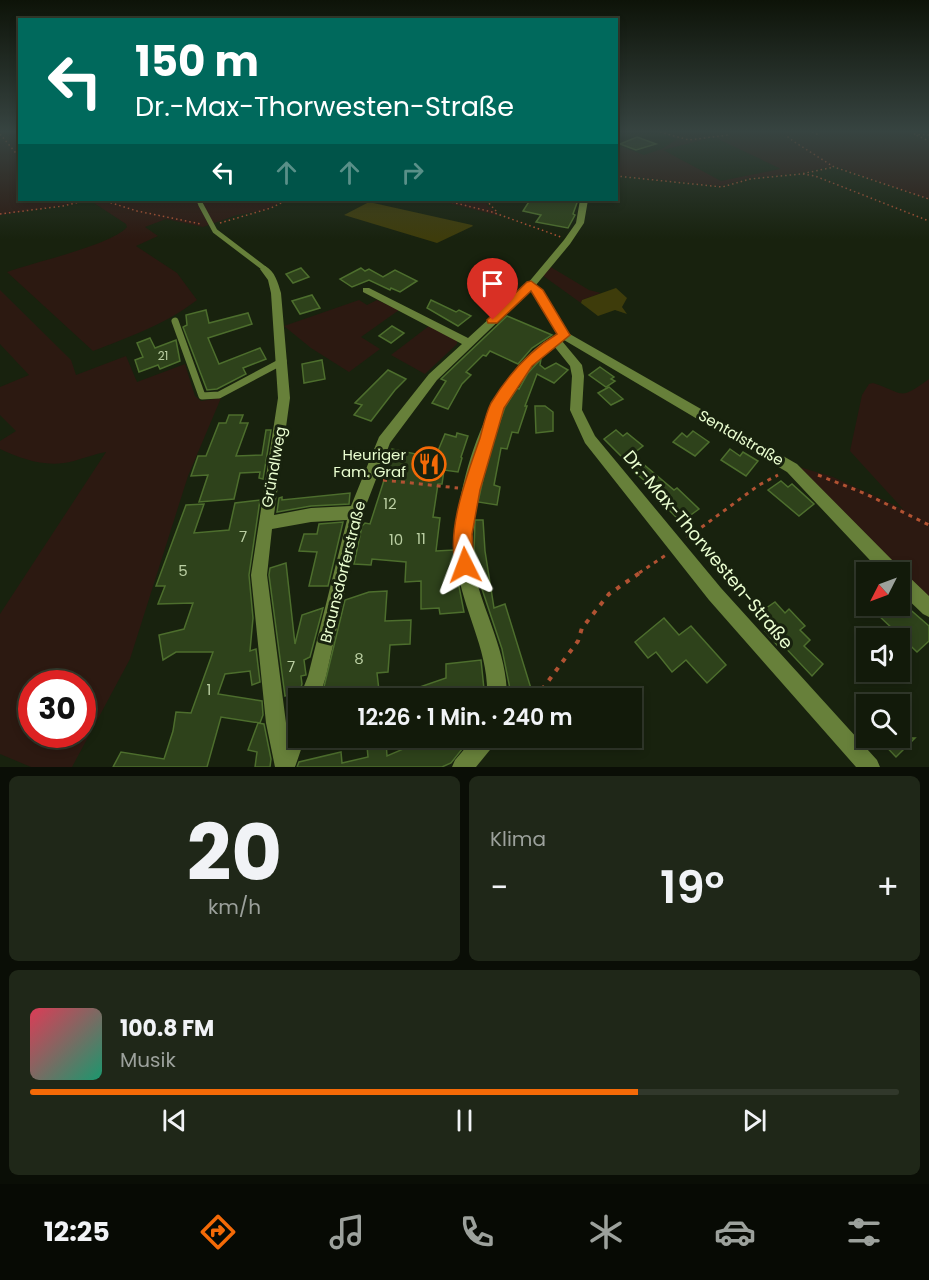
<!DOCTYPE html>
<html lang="de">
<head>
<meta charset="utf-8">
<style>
  :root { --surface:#121a0a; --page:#1f2718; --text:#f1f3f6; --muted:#9ca19c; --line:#31382b; --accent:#f46a07 }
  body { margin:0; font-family:Poppins,sans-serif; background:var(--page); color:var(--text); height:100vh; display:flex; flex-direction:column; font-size:22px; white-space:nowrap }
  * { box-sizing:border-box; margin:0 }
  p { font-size:20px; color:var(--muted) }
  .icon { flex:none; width:33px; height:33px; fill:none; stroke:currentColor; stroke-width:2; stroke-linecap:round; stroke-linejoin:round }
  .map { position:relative; height:767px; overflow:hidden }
  .drawer { display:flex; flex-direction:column; gap:9px; padding:9px; background:#0a0e06; flex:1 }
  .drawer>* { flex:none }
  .banner { position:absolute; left:18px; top:18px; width:600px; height:183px; border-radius:0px; box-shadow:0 3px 9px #0003,0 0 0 2px var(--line); background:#00695c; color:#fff; overflow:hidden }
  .needle { width:39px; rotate:228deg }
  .tools { position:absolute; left:856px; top:562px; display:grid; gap:12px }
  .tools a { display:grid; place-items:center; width:54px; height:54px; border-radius:0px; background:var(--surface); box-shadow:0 3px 9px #0003,0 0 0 2px var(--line); font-size:30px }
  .speed { position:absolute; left:18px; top:670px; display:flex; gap:12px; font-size:30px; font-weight:700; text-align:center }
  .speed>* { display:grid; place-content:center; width:78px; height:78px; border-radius:50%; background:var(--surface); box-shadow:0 3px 9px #0003,0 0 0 2px var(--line); line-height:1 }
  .speed .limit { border:9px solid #d22; background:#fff; color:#111 }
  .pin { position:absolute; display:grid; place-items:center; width:51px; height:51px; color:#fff; margin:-62px -26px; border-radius:50% 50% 50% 0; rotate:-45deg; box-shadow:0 0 6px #0007 }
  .pin .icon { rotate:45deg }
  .me { position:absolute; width:66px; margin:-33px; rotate:357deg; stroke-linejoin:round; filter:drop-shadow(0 0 4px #0008) }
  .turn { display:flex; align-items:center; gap:21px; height:126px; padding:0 18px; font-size:27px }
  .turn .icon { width:78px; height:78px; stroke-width:2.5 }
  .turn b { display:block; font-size:42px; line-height:51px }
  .lanes { display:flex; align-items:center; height:57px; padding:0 18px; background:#0003; justify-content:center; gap:30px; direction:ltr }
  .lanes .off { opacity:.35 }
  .big { font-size:45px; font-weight:600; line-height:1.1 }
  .drawer .card { flex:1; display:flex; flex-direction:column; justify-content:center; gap:9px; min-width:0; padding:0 21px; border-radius:9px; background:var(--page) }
  .drawer .dial { align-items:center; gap:0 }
  .dial b { font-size:78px; line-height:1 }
  .song { display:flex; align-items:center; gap:18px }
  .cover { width:72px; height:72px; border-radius:9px; background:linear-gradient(135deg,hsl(350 70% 55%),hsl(160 70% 35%)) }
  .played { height:6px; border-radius:3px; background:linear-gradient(90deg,var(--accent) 70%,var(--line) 70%) }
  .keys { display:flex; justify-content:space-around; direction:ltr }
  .heat { display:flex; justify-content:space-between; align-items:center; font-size:33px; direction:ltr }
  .drawer .tiles { flex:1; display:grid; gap:9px; grid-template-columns:1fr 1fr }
  .card:last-child { grid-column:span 2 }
  .trip { position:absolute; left:288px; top:688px; width:354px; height:60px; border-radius:0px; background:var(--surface); box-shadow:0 3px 9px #0003,0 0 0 2px var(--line); font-weight:600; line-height:60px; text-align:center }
  .tabs { display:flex; height:96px; justify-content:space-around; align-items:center; background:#070a04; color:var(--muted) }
  .tabs .icon { width:42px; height:42px }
  .tabs .on { color:var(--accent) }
  .tabs b { font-size:27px; color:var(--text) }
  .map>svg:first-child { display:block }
</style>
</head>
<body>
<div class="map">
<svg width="929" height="767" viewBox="0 0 929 767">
  <rect width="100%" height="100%" fill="#18220e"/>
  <g fill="#2c1911" fill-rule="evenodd">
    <path d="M 0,132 L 19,132 L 20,200 L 285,200 L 265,210 L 237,215 L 203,227 L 166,219 L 145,227 L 158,236 L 136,246 L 177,273 L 197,300 C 166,324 129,337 93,351 L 7,272 C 34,262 112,245 127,227 L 126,224 L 91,201 L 0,215 Z"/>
    <path d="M 657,132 L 929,132 L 929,199 L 835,166 L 799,173 L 749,178 L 721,186 L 617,175 L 617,145 L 644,155 L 662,149 L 677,139 ZM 714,137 L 779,168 L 780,169 L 721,181 L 663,150 Z"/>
    <path d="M 436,200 L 484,200 L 488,206 L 500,216 Z"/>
    <path d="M 549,266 L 589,290 L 601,293 L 582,300 L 581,303 L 542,275 Z"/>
    <path d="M 0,290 L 71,360 L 76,375 L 126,356 L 137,382 L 185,364 L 195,396 L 201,401 L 221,398 L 188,476 L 130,659 L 72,767 L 31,767 L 0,754 L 0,614 L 106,452 C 95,454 84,458 74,461 C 47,468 24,460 0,449 L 0,441 L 16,431 L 0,415 L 0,387 L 29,375 L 0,344 ZM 32,684 L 82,684 L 82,735 L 32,735 Z"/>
    <path d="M 359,300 L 367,305 L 377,300 L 399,310 L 361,337 L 380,349 L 349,372 L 311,348 L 284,326 Z"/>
    <path d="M 429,326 L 457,341 L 457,344 L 425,374 L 391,355 Z"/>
    <path d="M 929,379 L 929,603 L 796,466 L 833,477 L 903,509 L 850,451 L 862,395 L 869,384 L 873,383 C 906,394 898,401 929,379 Z"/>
  </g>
  <g fill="#3e3c0b">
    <path d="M 369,202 L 472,225 L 473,226 L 437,243 L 344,215 Z"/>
    <path d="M 616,288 L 627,298 L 622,307 L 627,314 L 615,310 L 598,316 L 581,303 L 582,300 Z"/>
  </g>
  <g fill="#2e421b" stroke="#4d6e2d" stroke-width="1.5">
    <path d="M 637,137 L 656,144 L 636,150 L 620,144 Z"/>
    <path d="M 530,200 L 578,200 L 573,214 L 575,215 L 568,228 L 536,222 L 541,215 L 523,211 Z"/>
    <path d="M 301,268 L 309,277 L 293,283 L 286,274 Z"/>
    <path d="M 361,268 L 365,271 L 369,269 L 383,277 L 395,270 L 417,281 L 400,292 L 391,288 L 390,290 L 369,280 L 352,287 L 340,279 Z"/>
    <path d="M 312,295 L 320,308 L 300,314 L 292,301 Z"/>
    <path d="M 431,300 L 456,312 L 459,310 L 471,316 L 458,326 L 427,308 Z"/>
    <path d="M 206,310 L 209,323 L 248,313 L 252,324 L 208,338 L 219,364 L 260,348 L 266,359 L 243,368 L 246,374 L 217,389 L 207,390 L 183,327 L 187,325 L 186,315 Z"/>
    <path d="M 507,316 L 552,335 L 532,348 L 518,364 L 490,351 L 486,356 L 483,355 L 466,372 L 471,375 L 462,384 L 448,409 L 432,403 L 446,381 L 441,379 Z"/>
    <path d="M 392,326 L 404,333 L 391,343 L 379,336 Z"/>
    <path d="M 150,338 L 155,348 L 176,340 L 180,361 L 160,369 L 158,365 L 139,372 L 135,360 L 143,357 L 137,343 Z"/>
    <path d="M 541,359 L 540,365 L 545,369 L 556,363 L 568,370 L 554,383 L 537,374 L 525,406 L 527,406 L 518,433 L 512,432 L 507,449 L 501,448 L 494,485 L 500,487 L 497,505 L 478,502 L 489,452 L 505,407 L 517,388 L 519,389 L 528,373 Z"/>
    <path d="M 322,360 L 325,379 L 304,383 L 302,364 Z"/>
    <path d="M 600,367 L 614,377 L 611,379 L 615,381 L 606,387 L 589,375 Z"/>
    <path d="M 388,370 L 406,379 L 395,390 L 371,421 L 354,415 L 362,405 L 355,403 Z"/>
    <path d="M 609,387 L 623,399 L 611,405 L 598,393 Z"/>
    <path d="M 535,406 L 545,406 L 553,412 L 553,431 L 536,433 Z"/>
    <path d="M 229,415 L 243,415 L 240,423 L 248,423 L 236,456 L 262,455 L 266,430 L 271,430 L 263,479 L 259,478 L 260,472 L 240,473 L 234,499 L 199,502 L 208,475 L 191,476 L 198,456 L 206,456 L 219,423 L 226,423 Z"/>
    <path d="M 616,430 L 623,436 L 627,433 L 643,446 L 625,460 L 604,439 Z"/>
    <path d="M 693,431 L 709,442 L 695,456 L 673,442 L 682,433 L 687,437 Z"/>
    <path d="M 457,433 L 468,436 L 461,457 L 462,458 L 458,472 L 444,470 L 442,484 L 438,484 L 433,517 L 440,518 L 436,551 L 454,550 L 455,566 L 464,612 L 440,614 L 439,608 L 421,609 L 421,581 L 405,582 L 406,562 L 372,559 L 371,565 L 354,564 L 362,526 L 365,523 L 370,524 L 386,474 L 381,473 L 392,449 L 435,458 L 445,434 L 456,437 Z"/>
    <path d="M 730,449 L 740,456 L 743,452 L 758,461 L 746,476 L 721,460 Z"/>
    <path d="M 642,463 L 674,490 L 677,488 L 699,509 L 681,522 L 648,489 L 652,487 L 632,470 Z"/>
    <path d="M 781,481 L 788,487 L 792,484 L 814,504 L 799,516 L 768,490 Z"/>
    <path d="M 350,493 L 349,504 L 311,506 L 277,512 L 279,498 L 282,497 L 282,500 Z"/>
    <path d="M 260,500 L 249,575 L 253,618 L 250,651 L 256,649 L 260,682 L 252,685 L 250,671 L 225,674 L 218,694 L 262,701 L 263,715 L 260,723 L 221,717 L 207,767 L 113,767 L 121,752 L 164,759 L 173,731 L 176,712 L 191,713 L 213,652 L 176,652 L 163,660 L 159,635 L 184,629 L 193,603 L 158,604 L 165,586 L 156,586 L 186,505 L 204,504 L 194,533 L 229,530 L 235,503 Z"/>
    <path d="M 475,520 L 483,520 L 485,551 L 494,608 L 505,604 L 533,695 L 530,699 L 512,699 L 502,649 L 476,571 L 474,551 Z"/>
    <path d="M 343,522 L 328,586 L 309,586 L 317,552 L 299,551 L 304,534 L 317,534 L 319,524 Z"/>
    <path d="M 286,563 L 295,644 L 302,615 L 323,608 L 310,657 L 304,660 L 306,675 L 301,676 L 302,684 L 300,691 L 285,696 L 269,575 L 270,568 Z"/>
    <path d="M 387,591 L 385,621 L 411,620 L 410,644 L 390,645 L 388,672 L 377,673 L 380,699 L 321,699 L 345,600 L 369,592 Z"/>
    <path d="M 775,602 L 785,613 L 789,609 L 805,626 L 800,630 L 810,640 L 804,646 L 823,664 L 812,676 L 780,642 L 777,645 L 765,631 L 769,629 L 756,615 Z"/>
    <path d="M 882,606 L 906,606 L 929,626 L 929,641 L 917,652 L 875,612 Z"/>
    <path d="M 664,618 L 679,635 L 691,626 L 726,665 L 707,683 L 686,660 L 672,672 L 656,652 L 648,658 L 635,642 Z"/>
    <path d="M 481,660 L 485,699 L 460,699 L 462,692 L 442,699 L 416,699 L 414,689 L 446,678 L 446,664 Z"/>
    <path d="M 258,723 L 264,724 L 271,759 L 270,767 L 255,767 L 257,752 L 248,750 Z"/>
    <path d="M 429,738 L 471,738 L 451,763 L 442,767 L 297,767 L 299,762 L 341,752 L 342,763 L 368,757 L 367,746 L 386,741 L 387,756 Z"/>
    <path d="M 878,738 L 915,738 L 896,757 Z"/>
  </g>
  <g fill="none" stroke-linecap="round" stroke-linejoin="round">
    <g stroke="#b15232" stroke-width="1.5" stroke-dasharray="1.5 3" stroke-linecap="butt">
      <path d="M 660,132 L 689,140 L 728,135"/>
      <path d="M 787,132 L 788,137 L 793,141 L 834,167 L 929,199"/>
      <path d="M 812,132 L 819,135"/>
      <path d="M 0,134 L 20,158"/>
      <path d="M 929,135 L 914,134 L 929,141"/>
      <path d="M 803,174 L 815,176 L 929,221"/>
      <path d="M 616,176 L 722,187 L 750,179 L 801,174 L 834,167"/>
      <path d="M 102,200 L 137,211 L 201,224"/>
      <path d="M 443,200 L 492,212 L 561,237"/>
      <path d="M 486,200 L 497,212"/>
      <path d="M 0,214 L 63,206 L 88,200"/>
      <path d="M 220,223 L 271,208 L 287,200"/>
    </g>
    <g stroke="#b15232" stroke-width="3" stroke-dasharray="4 5" stroke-linecap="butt">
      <path d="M 818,475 L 866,494 L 929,525"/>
      <path d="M 383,480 L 458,488"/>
      <path d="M 687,538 L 759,485 L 778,475"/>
      <path d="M 639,573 L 666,555"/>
    </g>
    <path stroke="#b15232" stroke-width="4" stroke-dasharray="4.5 7" stroke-linecap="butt" d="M 535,699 L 578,641 L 582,628 L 609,594 L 641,572"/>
    <path stroke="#67803a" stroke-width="4" d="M 198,200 L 202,207"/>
    <path stroke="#67803a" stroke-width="5" d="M 201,205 L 215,231 L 265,269"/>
    <path stroke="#67803a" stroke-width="7" d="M 175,321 L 202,396 L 219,395 L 283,361"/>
    <g fill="#67803a" fill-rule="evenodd">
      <path d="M 580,200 L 588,200 L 584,223 L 570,244 L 536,285 L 544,292 L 568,333 L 797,464 L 899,567 L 901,572 L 906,574 L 929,596 L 929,617 L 923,614 L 900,592 L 900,573 L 882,573 L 787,472 L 564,340 L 562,341 L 582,365 L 584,376 L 582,410 L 595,436 L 721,588 L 877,760 L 880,767 L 856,767 L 709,600 L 585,443 L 570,410 L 572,376 L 570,366 L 554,346 C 538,358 524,372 513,389 C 487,429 464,524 474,571 C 484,614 508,654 507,699 L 487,699 C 490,652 463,612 457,566 C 448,496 490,365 558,334 L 535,294 L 531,290 L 437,380 L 390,443 L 363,513 L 326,676 L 319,699 L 299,699 L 308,676 L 347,520 L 311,522 L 272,529 L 267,575 L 286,723 L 288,730 L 291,722 L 298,719 L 298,738 L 305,738 L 295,767 L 275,767 L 266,723 L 251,575 L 278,398 L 271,293 L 268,280 L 260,269 L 265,266 C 275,271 278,283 281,293 L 290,398 L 274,515 L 311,508 L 351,506 L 379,437 L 429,374 L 462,344 L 363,292 L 363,288 L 369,288 L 468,338 L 528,283 L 564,240 L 576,223 Z"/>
      <path d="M 474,738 L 497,738 L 494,745 L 476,767 L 452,767 L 455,760 Z"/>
    </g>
  </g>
  <linearGradient id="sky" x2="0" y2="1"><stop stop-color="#0d1308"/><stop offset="0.55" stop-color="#374441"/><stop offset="1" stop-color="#374441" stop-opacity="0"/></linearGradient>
  <rect width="929" height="239" fill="url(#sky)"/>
  <path fill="#f46a07" stroke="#9f4505" stroke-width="1.5" d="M 531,281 L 543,290 L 570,335 L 532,366 L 504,408 L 480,490 L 472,534 L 474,565 L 471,572 L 465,574 L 458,572 C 443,536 468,473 480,438 C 483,427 486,413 491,403 C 508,375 529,351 557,334 L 531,291 L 497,323 L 488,323 L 487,320 L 527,282 Z"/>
  <defs>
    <g id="restaurant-ring" transform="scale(1.725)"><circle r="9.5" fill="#18220e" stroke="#f46a07" stroke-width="1.5"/><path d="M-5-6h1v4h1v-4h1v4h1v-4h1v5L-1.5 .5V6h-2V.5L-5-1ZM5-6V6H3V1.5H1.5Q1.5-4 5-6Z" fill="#f46a07"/></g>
  </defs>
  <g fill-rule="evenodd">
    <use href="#restaurant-ring" x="429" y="464"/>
  </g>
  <g text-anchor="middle" stroke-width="6" stroke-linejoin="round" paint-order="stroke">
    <g font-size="12" fill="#bbcfa3">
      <text x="163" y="360">21</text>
    </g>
    <g font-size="15" fill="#eafed0" stroke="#18220e">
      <text transform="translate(741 438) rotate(30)" y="5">Sentalstraße</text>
      <text transform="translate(274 467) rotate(-80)" y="5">Gründlweg</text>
      <text transform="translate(343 572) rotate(-76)" y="5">Braunsdorferstraße</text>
    </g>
    <g font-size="15" fill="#eafed0" stroke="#18220e" text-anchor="end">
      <text x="406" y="460">Heuriger<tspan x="406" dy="17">Fam. Graf</tspan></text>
    </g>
    <g font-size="15" fill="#bbcfa3">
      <text x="390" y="509">12</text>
      <text x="243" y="542">7</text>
      <text x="421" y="544">11</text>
      <text x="396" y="545">10</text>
      <text x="183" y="576">5</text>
      <text x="359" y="664">8</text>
      <text x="291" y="672">7</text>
      <text x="209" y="695">1</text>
    </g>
    <g font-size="18" fill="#eafed0" stroke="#18220e">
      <text transform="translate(708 550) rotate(50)" y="6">Dr.-Max-Thorwesten-Straße</text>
    </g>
  </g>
</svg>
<div class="tools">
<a><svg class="needle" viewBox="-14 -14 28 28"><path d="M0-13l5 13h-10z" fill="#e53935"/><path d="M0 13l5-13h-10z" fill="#9ca19c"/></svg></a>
<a><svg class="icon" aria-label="sound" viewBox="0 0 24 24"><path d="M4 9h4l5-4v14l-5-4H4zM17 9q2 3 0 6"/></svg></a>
<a><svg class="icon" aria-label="search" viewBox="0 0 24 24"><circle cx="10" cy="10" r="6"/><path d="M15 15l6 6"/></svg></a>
</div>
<div class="speed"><div class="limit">30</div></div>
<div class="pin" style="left:493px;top:320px;background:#d93025"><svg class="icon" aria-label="arrive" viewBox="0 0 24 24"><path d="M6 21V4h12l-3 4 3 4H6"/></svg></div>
<svg class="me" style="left:465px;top:565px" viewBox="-20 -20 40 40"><path d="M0-17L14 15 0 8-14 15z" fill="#f46a07" stroke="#fff" stroke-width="4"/></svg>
<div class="trip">12:26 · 1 Min. · 240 m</div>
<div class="banner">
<div class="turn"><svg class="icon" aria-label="left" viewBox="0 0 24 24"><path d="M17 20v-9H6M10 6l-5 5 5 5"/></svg><div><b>150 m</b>Dr.-Max-Thorwesten-Straße</div></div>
<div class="lanes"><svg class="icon" aria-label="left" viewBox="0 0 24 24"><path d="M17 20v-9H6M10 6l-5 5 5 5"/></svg><svg class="icon off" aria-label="ahead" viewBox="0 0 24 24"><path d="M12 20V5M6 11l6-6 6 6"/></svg><svg class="icon off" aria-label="ahead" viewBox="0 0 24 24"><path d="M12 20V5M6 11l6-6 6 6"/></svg><svg class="icon off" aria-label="right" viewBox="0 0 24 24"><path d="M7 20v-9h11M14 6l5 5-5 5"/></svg></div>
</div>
</div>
<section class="drawer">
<div class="tiles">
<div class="card dial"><b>20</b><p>km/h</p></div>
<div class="card"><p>Klima</p>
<div class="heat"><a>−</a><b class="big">19°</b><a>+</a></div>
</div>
<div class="card">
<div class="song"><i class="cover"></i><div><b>100.8 FM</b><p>Musik</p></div></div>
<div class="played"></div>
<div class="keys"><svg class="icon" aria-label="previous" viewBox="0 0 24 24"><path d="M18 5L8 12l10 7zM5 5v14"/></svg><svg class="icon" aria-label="pause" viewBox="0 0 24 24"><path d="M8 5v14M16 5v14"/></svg><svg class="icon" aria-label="next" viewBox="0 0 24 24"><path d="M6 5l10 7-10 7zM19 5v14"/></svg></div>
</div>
</div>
</section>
<nav class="tabs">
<b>12:25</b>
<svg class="icon on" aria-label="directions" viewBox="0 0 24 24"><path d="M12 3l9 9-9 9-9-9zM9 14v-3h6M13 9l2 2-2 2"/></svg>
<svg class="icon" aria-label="music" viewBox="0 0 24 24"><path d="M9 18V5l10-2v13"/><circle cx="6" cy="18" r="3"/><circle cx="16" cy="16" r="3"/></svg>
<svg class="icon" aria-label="phone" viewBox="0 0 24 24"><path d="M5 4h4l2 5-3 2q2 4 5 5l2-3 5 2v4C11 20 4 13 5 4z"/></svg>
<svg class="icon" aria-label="climate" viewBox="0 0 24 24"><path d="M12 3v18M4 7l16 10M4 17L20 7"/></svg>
<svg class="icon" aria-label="car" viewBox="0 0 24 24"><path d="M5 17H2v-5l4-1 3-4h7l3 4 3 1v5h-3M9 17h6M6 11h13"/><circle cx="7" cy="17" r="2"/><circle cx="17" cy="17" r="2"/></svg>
<svg class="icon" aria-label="filters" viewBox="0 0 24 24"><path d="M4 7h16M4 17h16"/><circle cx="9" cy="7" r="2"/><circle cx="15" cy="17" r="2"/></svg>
</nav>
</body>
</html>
